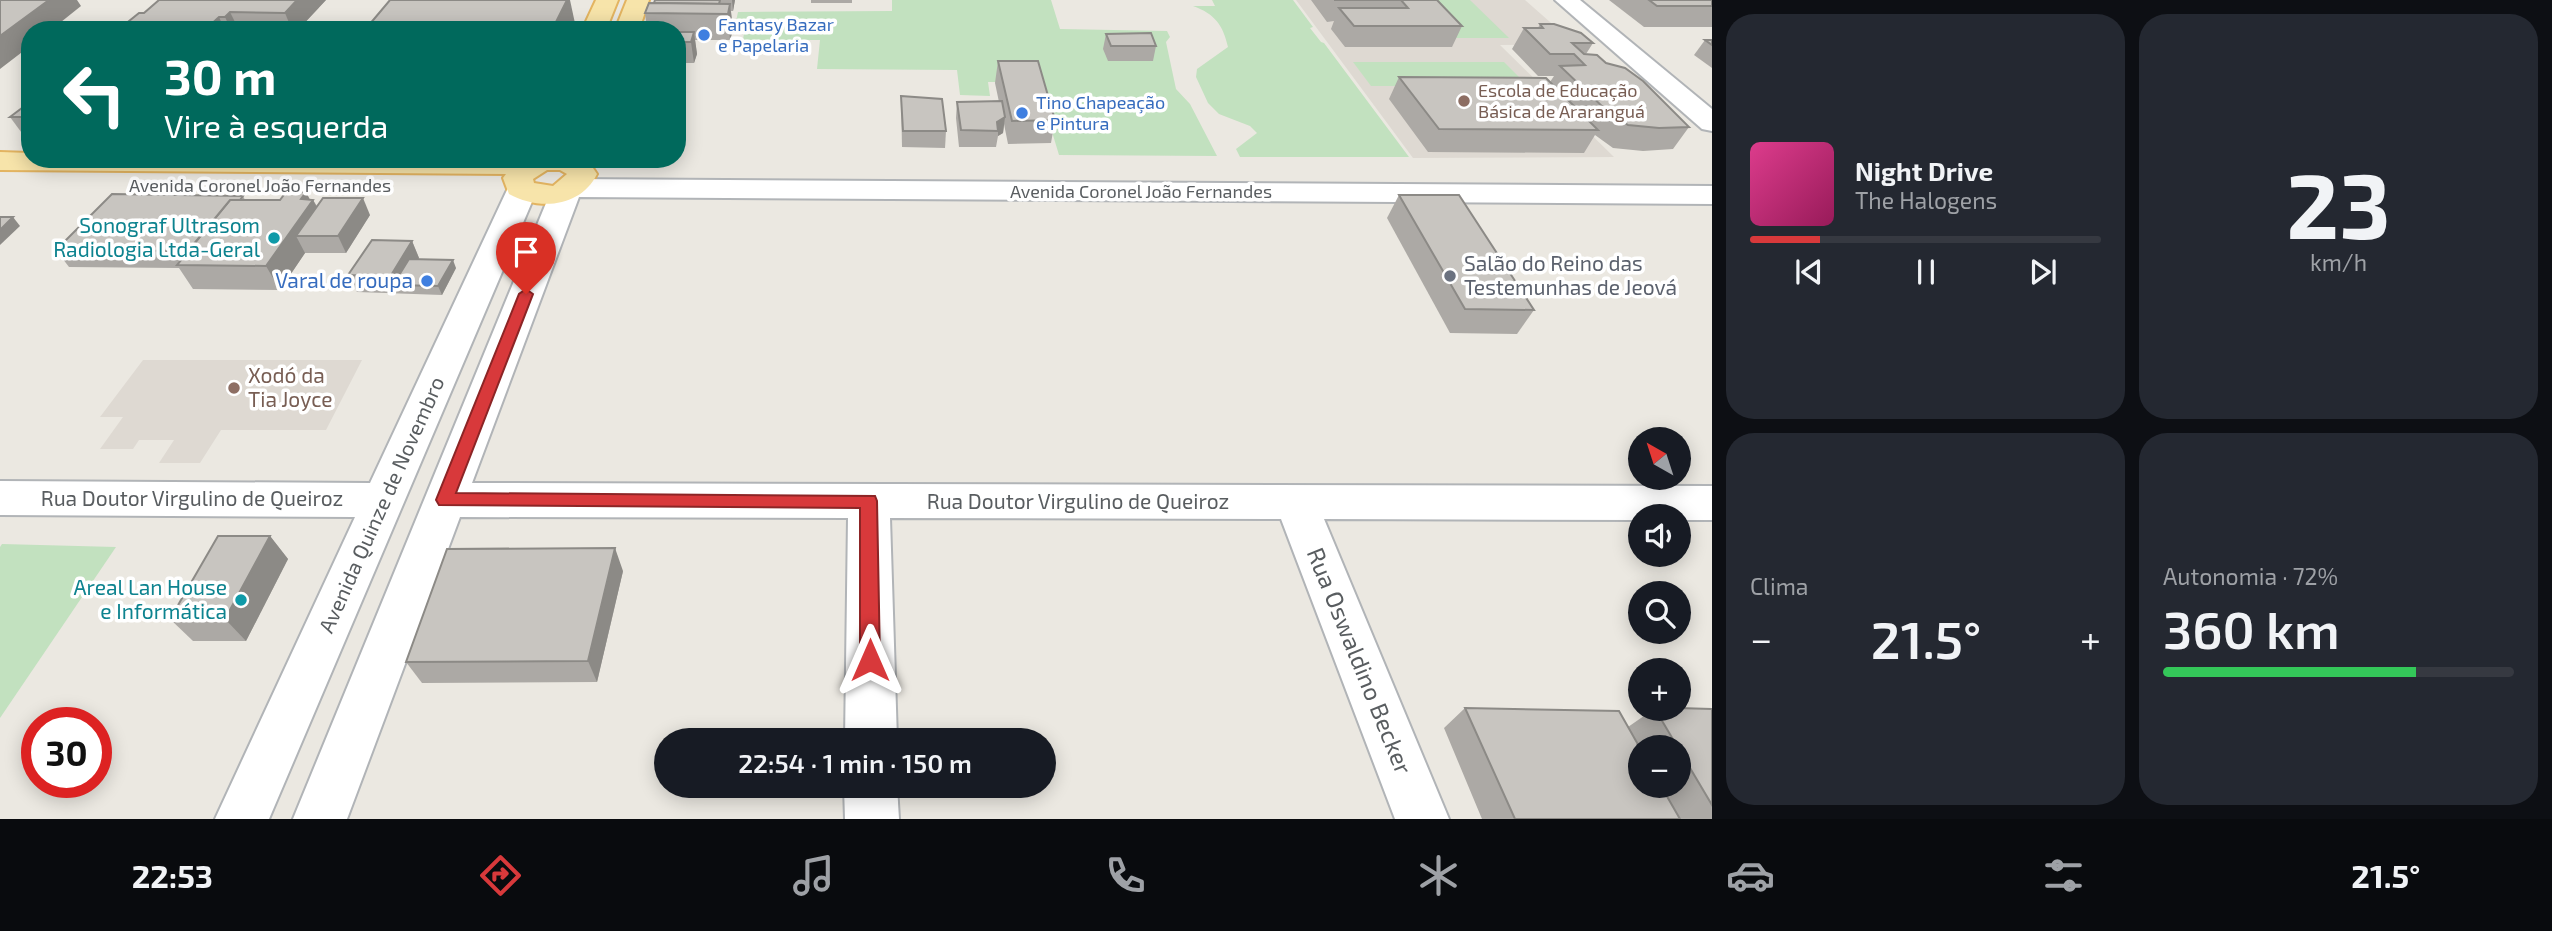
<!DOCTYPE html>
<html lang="pt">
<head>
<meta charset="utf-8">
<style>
  :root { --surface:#171b24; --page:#242831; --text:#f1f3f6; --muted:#9ea1a6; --line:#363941; --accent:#d8393b }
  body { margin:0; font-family:"Exo 2",sans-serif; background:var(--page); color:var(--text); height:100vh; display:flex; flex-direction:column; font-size:26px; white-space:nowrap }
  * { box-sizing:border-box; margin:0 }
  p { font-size:23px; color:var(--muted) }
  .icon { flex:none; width:38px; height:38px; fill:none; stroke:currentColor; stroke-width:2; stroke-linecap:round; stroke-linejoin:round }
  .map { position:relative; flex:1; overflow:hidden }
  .panel { display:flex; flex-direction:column; gap:14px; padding:14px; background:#0d0f14; width:840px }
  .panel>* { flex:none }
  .hud { position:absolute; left:21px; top:21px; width:665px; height:147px; border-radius:28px; box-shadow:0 4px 18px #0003; background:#00695c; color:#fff; overflow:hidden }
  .needle { width:46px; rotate:321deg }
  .tools { position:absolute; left:1628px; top:427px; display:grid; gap:14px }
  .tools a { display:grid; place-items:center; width:63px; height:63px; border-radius:50%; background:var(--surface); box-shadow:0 4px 18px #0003; font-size:35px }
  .speed { position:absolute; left:21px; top:707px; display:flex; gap:14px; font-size:35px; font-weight:700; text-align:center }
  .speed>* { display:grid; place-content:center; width:91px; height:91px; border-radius:50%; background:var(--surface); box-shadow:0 4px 18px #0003; line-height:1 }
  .speed .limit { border:10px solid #d22; background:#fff; color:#111 }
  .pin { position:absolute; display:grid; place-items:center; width:60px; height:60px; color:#fff; margin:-72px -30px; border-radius:50% 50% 50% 0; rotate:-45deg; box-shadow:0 0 7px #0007 }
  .pin .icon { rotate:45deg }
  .me { position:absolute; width:77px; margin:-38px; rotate:0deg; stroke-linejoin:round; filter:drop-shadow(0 0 5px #0008) }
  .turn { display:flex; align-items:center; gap:24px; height:147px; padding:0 28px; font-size:32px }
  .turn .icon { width:91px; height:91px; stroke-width:2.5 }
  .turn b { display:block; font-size:49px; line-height:60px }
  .big { font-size:52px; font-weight:600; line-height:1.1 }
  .panel .widget { flex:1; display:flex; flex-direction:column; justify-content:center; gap:10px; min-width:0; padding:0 24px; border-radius:28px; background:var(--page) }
  .panel .dial { align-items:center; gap:0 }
  .dial b { font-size:91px; line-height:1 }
  .song { display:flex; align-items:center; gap:21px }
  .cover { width:84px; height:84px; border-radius:10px; background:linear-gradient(135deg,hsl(330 70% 55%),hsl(330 70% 35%)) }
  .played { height:7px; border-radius:4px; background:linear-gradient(90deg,var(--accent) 20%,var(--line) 20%) }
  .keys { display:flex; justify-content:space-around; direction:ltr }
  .heat { display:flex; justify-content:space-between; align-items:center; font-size:38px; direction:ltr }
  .charge { height:10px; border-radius:5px; background:linear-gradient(90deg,#34c759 72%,var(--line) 0) }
  .panel .tiles { flex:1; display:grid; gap:14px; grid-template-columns:repeat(2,1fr) }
  .trip { position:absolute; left:654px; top:728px; width:402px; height:70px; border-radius:35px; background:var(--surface); box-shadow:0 4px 18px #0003; font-weight:600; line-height:70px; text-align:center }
  .tabs { display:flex; height:112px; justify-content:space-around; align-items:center; background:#090b0e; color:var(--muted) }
  .tabs .icon { width:49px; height:49px }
  .tabs .current { color:var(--accent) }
  .tabs b { font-size:32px; color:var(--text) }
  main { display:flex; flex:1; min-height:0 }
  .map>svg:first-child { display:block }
</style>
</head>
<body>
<main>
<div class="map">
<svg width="1712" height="819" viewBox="0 0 1712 819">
  <rect width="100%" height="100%" fill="#ebe8e1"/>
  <g fill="#ded9d2">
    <path d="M 1296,0 L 1525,0 L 1575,44 L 1500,45 L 1614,157 L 1413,158 Z"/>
    <path d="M 143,360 L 362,360 L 326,430 L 221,430 L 200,463 L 159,463 L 174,440 L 139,440 L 133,449 L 100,449 L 123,417 L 100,417 Z"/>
  </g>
  <g fill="#c2e1bf">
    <path d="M 892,0 L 1051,0 L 1060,29 L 1167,31 L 1170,37 L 1166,42 L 1176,89 L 1190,104 L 1217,156 L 1059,155 L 1037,82 L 988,82 L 990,96 L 960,95 L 957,70 L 817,69 L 820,40 L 743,40 L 745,26 L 735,26 L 738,12 L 892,11 Z"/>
    <path d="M 1212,0 L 1293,0 L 1313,27 L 1310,28 L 1321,42 L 1324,43 L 1409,157 L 1240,157 L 1236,149 L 1257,133 L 1250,126 L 1219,114 L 1208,103 L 1196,77 L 1197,69 L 1228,47 C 1223,25 1215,14 1193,6 L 1215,6 Z"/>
    <path d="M 1413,0 L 1470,0 L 1509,38 L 1448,38 Z"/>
    <path d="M 1353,62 L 1504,62 L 1528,86 L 1371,86 Z"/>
    <path d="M 2,544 L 116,547 L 0,718 L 0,547 Z"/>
  </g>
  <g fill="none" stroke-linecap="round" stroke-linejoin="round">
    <g stroke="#b1b4b7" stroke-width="4">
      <g id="minor">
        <path d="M 1555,0 L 1580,0 L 1712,109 L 1712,131 L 1702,129 Z"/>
        <path d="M 571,179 L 1712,186 L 1712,204 L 579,197 L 472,483 L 1712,486 L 1712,520 L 1678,520 L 1678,516 L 1640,516 L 1640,520 L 1324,519 L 1449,819 L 1395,819 L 1281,519 L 890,518 L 897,740 L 845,740 L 848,518 L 460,517 L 347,819 L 293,819 L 551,191 L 555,185 Z"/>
        <path d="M 522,181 L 533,184 L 537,190 L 269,819 L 215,819 L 355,517 L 0,515 L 0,481 L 370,483 L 507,190 L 511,184 Z"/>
        <path d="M 844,786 L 897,786 L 899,819 L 845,819 Z"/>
      </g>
    </g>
    <g stroke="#e3b461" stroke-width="4">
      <g id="major">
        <path d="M 596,0 L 618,0 L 606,30 L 582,30 Z"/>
        <path d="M 627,0 L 649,0 L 639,30 L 615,30 Z"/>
        <path d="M 0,152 L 30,153 L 30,159 L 587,159 L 597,174 C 581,207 540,211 509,194 L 503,178 L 506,174 L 0,170 ZM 547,170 L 560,170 L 567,174 L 553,186 L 534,183 L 533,179 Z"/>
      </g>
    </g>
    <use href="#minor" fill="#fff" fill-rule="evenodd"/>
    <use href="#major" fill="#f7e4aa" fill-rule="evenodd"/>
  </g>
  <g fill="#aca9a5" fill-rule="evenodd">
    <path d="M 326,0 L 298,30 L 118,30 L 139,13 Z"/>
    <path d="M 390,0 L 576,28 L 575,30 L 371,30 L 369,25 Z"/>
    <path d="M 655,0 L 735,0 L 733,11 L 731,11 L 733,30 L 730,40 L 695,40 L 697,54 L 694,63 L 678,63 L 680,77 L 677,85 L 677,30 L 647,30 L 645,13 L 654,3 Z"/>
    <rect x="811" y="0" width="41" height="3"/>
    <path d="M 1311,0 L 1437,0 L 1462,26 L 1452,47 L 1345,47 L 1331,29 L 1334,21 L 1327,22 Z"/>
    <path d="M 1609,0 L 1712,0 L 1712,27 L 1644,27 Z"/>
    <path d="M 1540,24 L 1593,43 L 1586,54 L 1606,63 L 1689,127 L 1673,149 L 1643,151 L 1613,148 L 1595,135 L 1584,153 L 1428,152 L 1389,99 L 1399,77 L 1550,82 L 1554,76 L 1538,76 L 1512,49 L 1524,28 L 1538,28 Z"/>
    <path d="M 1106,34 L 1156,46 L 1153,61 L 1108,61 L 1103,49 Z"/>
    <path d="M 1705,40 L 1712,40 L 1712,68 L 1694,55 Z"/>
    <path d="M 998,61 L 1055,120 L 1051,143 L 1008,144 L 1004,124 L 1003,133 L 998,136 L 996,147 L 959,147 L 956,118 L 957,102 L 999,102 L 995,83 Z"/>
    <path d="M 901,96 L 946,131 L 945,148 L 902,147 Z"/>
    <path d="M 30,102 L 30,140 L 27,140 L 10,117 Z"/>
    <path d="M 306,192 L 310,200 L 313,200 L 317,206 L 370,215 L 346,253 L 305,253 L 280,290 L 193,289 L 179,268 L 69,267 L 56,250 L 243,196 L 245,200 L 280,200 Z"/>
    <path d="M 1399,195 L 1534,310 L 1517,334 L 1450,333 L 1387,218 Z"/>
    <path d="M 412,241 L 419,258 L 418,259 L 456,268 L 442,295 L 357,292 L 348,275 Z"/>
    <path d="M 270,536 L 288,559 L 246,641 L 193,641 L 170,619 Z"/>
    <path d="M 623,571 L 597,682 L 422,683 L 406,662 Z"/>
    <path d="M 1465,708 L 1628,727 L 1654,709 L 1712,709 L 1712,819 L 1482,819 L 1444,728 ZM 1640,747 L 1678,747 L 1678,786 L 1640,786 Z"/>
  </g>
  <g fill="#8c8a86">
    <path d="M 49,0 L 77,0 L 81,6 L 51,30 L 30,30 L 30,46 L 0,69 L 0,36 Z"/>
    <path d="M 297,0 L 326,0 L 298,30 L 292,30 L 285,13 Z"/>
    <path d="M 567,0 L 570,0 L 576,28 L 575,30 L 552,30 Z"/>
    <path d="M 732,0 L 735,0 L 733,11 Z"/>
    <path d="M 730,4 L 733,30 L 730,40 L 728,14 Z"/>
    <path d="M 230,12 L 239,30 L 231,30 L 225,17 Z"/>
    <path d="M 219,17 L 225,30 L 205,30 Z"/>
    <path d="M 694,32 L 697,54 L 694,63 L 691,42 Z"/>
    <path d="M 677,61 L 680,77 L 677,85 Z"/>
    <path d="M 1005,117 L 1003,133 L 998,136 L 998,131 L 997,122 Z"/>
    <path d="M 306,192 L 311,202 L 313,200 L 325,223 L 296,236 L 305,253 L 280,290 L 266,266 L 301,199 Z"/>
    <path d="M 363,198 L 370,215 L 346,253 L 338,236 Z"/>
    <path d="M 13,217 L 20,226 L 0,245 L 0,230 Z"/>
    <path d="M 412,241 L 419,258 L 403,285 L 393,285 L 390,277 Z"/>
    <path d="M 453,260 L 456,268 L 442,295 L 438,286 Z"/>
    <path d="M 270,536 L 288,559 L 246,641 L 225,619 Z"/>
    <path d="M 615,548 L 623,571 L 597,682 L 588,661 Z"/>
  </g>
  <g fill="#c8c5c0" stroke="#8c8a86" stroke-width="2">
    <path d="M 0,0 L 49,0 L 0,36 Z"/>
    <path d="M 159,0 L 297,0 L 285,13 L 230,12 L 225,17 L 219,17 L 205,30 L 118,30 L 139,13 L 144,13 Z"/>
    <path d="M 390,0 L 567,0 L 552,30 L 518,30 L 519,26 L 420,25 L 416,30 L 393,29 L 389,24 L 369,25 Z"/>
    <path d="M 655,0 L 720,0 L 719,4 L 654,3 Z"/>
    <path d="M 1334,0 L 1437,0 L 1462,26 L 1354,26 L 1339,8 L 1408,8 L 1401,0 Z"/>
    <path d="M 1649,0 L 1712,0 L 1712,6 L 1657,6 Z"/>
    <path d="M 649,3 L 730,4 L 728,14 L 645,13 Z"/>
    <path d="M 1540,24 L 1554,24 L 1581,33 L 1593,43 L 1572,43 L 1584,54 L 1597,55 L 1606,63 L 1625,68 L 1643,81 L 1689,127 L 1659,128 L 1628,125 L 1607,111 L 1560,66 L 1585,65 L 1574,54 L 1550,54 L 1524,28 L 1543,28 Z"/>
    <path d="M 677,32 L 694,32 L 691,42 L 677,42 Z"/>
    <path d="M 1151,33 L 1156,46 L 1111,46 L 1106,34 Z"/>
    <path d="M 1705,40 L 1712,40 L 1712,45 Z"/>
    <path d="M 998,61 L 1038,61 L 1055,120 L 1012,121 Z"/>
    <path d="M 1399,77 L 1546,78 L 1598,130 L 1439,129 Z"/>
    <path d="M 901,96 L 942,99 L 946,131 L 903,131 Z"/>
    <path d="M 1002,101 L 1005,117 L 997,122 L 998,131 L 961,130 L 957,102 Z"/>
    <path d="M 30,102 L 30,117 L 10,117 Z"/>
    <path d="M 286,192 L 306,192 L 301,199 L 313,200 L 266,266 L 177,265 L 230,200 L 280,200 Z"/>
    <path d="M 112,194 L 243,196 L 240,200 L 230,200 L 188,251 L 56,250 Z"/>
    <path d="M 1399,195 L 1459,195 L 1534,310 L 1465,309 Z"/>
    <path d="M 323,198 L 363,198 L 338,236 L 296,236 Z"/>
    <path d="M 0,217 L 13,217 L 0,230 Z"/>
    <path d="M 372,240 L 412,241 L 390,277 L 348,275 Z"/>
    <path d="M 409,259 L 453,260 L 438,286 L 393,285 Z"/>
    <path d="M 218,536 L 270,536 L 225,619 L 170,619 Z"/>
    <path d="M 615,548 L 588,661 L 406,662 L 447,549 Z"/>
    <path d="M 1465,708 L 1619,711 L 1640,748 L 1640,786 L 1661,786 L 1680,819 L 1515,819 Z"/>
    <path d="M 1678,708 L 1712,709 L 1712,805 L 1655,709 Z"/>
  </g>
  <path fill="#d8393b" stroke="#8c2526" stroke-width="2" d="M 526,289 L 533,294 L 456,493 L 875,496 L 877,501 L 880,660 L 877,667 L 870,670 L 863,667 L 860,660 L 860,508 L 439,505 L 436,500 L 519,294 Z"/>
  <g fill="#3f7fe0" stroke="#fff" stroke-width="2.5">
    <circle cx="704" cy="35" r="7"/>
    <circle cx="1022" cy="113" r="7"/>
    <circle cx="427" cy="281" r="7"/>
  </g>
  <g fill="#8d6e63" stroke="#fff" stroke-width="2.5">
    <circle cx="1464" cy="101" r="7"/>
    <circle cx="234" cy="388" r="7"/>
  </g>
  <g fill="#0f9aa8" stroke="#fff" stroke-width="2.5">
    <circle cx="274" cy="238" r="7"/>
    <circle cx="241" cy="600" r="7"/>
  </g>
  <circle fill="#6b7280" stroke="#fff" stroke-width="2.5" cx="1450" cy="276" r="7"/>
  <g text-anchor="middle" stroke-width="7" stroke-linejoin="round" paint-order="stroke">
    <g font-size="18" fill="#366cbe" stroke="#fff" text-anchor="start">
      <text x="718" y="31">Fantasy Bazar<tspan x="718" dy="21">e Papelaria</tspan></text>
      <text x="1036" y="109">Tino Chapeação<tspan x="1036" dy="21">e Pintura</tspan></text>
    </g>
    <g font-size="18" fill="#785e54" stroke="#fff" text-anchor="start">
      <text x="1478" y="97">Escola de Educação<tspan x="1478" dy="21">Básica de Araranguá</tspan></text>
    </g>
    <g font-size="18" fill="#595d60" stroke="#fff">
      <text x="260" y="192">Avenida Coronel João Fernandes</text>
      <text x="1141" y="198">Avenida Coronel João Fernandes</text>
    </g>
    <g font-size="21" fill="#0d838f" stroke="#fff" text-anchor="end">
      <text x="260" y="233">Sonograf Ultrasom<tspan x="260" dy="24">Radiologia Ltda-Geral</tspan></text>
      <text x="227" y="595">Areal Lan House<tspan x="227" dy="24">e Informática</tspan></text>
    </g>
    <g font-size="21" fill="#5b616d" stroke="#fff" text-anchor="start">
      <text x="1464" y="271">Salão do Reino das<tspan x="1464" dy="24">Testemunhas de Jeová</tspan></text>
    </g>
    <g font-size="21" fill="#366cbe" stroke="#fff" text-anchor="end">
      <text x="413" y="288">Varal de roupa</text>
    </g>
    <g font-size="21" fill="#785e54" stroke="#fff" text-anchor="start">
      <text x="248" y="383">Xodó da<tspan x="248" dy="24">Tia Joyce</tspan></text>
    </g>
    <g font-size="21" fill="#595d60" stroke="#fff">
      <text x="192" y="506">Rua Doutor Virgulino de Queiroz</text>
      <text x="1078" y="509">Rua Doutor Virgulino de Queiroz</text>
      <text transform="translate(382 505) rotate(-66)" y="7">Avenida Quinze de Novembro</text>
    </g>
    <g font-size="24" fill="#595d60" stroke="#fff">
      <text transform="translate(1359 661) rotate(68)" y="8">Rua Oswaldino Becker</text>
    </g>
  </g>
</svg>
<div class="tools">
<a><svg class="needle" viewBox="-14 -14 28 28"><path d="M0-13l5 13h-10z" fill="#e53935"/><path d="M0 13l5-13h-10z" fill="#9ea1a6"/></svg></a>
<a><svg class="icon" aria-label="sound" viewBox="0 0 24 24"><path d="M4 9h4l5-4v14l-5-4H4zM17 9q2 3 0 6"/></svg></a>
<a><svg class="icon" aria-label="search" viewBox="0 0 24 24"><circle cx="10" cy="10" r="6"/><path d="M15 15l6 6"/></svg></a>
<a>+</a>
<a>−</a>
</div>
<div class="speed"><div class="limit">30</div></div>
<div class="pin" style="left:526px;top:294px;background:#d93025"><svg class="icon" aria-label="arrive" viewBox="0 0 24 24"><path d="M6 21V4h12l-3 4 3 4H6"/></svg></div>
<svg class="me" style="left:870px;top:660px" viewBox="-20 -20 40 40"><path d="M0-17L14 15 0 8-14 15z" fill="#d8393b" stroke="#fff" stroke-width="4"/></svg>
<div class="trip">22:54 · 1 min · 150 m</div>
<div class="hud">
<div class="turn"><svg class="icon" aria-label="left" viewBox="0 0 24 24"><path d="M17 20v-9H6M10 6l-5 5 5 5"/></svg><div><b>30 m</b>Vire à esquerda</div></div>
</div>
</div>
<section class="panel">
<div class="tiles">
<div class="widget">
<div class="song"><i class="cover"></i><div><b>Night Drive</b><p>The Halogens</p></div></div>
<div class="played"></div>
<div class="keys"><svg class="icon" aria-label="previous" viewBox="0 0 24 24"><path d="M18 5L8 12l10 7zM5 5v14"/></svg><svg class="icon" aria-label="pause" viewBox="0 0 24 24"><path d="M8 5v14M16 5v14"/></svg><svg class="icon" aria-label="next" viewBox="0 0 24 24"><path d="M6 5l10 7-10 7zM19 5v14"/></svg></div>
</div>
<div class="widget dial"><b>23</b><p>km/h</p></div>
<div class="widget"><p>Clima</p>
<div class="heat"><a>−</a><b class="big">21.5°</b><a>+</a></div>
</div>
<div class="widget"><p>Autonomia · 72%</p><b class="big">360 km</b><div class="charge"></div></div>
</div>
</section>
</main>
<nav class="tabs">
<b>22:53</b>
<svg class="icon current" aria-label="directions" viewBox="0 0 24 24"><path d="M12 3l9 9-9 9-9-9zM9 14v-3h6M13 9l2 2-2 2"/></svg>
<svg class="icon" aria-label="music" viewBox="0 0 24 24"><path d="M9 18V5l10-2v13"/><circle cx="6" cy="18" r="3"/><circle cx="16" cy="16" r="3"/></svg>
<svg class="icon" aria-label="phone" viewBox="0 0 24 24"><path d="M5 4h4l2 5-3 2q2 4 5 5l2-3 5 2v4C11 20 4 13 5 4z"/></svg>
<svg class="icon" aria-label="climate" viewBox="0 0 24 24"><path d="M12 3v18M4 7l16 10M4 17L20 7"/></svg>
<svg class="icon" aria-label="car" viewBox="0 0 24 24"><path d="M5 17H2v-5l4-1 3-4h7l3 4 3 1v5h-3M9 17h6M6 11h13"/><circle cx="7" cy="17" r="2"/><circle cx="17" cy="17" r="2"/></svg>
<svg class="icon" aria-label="filters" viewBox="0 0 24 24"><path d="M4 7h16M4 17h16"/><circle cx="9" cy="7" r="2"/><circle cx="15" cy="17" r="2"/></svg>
<b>21.5°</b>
</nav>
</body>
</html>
